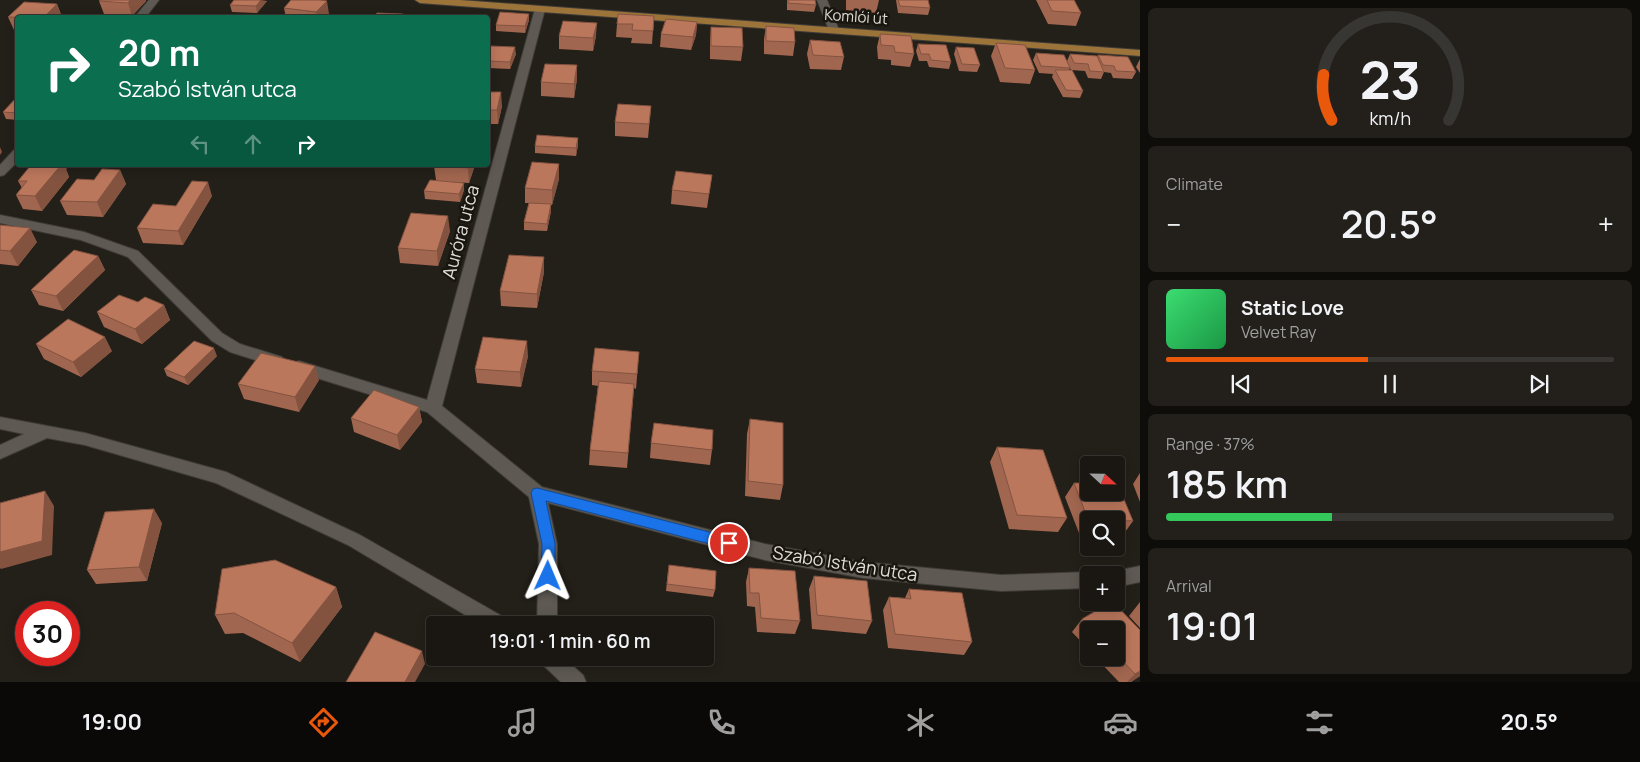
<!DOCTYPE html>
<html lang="en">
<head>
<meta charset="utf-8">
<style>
  :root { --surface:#1a1713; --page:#23201c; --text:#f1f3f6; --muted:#9f9fa0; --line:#383633; --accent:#ea580c }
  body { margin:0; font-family:Manrope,sans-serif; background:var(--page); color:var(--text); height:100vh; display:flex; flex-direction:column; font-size:19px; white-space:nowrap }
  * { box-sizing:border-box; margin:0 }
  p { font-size:16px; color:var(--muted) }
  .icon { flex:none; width:28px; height:28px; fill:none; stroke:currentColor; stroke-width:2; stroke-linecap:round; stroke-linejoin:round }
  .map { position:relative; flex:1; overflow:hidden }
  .panel { display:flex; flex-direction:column; gap:8px; padding:8px; background:#0e0d0a; width:500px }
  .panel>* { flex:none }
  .guide { position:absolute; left:15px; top:15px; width:475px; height:152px; border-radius:5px; box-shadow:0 2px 12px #0003,0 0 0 1px var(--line); background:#0b6e4f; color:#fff; overflow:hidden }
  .needle { width:32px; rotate:112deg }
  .tools { position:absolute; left:1080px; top:456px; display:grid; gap:10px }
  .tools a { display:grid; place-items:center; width:45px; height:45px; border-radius:5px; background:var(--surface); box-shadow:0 2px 12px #0003,0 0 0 1px var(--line); font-size:25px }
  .speed { position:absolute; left:15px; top:601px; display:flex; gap:10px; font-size:25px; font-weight:700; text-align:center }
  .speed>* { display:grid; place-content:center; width:65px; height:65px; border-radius:50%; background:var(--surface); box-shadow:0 2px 12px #0003,0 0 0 1px var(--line); line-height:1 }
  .speed .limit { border:8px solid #d22; background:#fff; color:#111 }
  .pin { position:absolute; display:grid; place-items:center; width:42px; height:42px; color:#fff; margin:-21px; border:2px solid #fff; border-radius:50%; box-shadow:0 1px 5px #0007 }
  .me { position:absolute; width:55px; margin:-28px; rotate:1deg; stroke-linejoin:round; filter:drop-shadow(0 0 4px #0008) }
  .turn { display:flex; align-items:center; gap:18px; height:105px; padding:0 20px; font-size:22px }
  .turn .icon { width:65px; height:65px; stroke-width:2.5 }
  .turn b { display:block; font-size:35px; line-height:42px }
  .lanes { display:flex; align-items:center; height:48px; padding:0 20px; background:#0003; justify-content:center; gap:25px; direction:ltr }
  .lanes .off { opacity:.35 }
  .big { font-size:38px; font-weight:600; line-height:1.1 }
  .panel .tile { flex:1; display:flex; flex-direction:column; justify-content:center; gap:8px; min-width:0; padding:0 18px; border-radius:8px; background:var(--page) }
  .panel .dial { align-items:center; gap:0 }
  .dial svg { height:130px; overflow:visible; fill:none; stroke:var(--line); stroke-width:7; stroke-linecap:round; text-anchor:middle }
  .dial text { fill:var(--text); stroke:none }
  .song { display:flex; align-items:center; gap:15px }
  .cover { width:60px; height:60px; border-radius:8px; background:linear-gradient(135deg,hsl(140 70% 55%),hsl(140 70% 35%)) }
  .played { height:5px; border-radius:2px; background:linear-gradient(90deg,var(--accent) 45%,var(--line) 45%) }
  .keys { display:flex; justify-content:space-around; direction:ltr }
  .heat { display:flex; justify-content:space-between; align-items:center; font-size:28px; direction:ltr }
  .charge { height:8px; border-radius:4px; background:linear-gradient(90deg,#34c759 37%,var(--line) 0) }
  .trip { position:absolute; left:426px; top:616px; width:288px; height:50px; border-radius:5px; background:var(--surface); box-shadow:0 2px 12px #0003,0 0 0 1px var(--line); font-weight:600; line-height:50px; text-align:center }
  .tabs { display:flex; height:80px; justify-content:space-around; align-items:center; background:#0a0908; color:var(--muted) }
  .tabs .icon { width:35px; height:35px }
  .tabs .active { color:var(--accent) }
  .tabs b { font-size:22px; color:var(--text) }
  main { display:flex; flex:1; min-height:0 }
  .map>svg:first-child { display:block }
</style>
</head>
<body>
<main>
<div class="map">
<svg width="1140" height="682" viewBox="0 0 1140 682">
  <rect width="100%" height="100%" fill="#231f19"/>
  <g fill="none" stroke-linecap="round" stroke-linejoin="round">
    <g stroke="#3f3c38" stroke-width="2">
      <g id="street">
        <path d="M 149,0 L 159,0 L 145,18 L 134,18 Z"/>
        <path d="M 817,0 L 827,0 L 839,30 L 838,32 L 830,32 L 829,30 Z"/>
        <path d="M 540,6 L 545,9 L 442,406 L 542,487 L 765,544 L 863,562 L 1001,575 L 1089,572 L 1096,575 L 1089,575 L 1089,588 L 1001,591 L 863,578 L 765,560 L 548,503 L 557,544 L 557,625 L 537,625 L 539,544 L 529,497 L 427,412 L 294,371 L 291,367 L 294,363 L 299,361 L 427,400 L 535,9 Z"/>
        <path d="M 14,150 L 18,150 L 18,161 L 4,175 L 0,176 L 0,165 Z"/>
        <path d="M 0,215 L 84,232 L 138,251 L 222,333 L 240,344 L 282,357 L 285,361 L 282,365 L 277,367 L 230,352 L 212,341 L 128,257 L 81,240 L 0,223 Z"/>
        <path d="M 0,417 L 85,433 L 226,472 L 360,535 L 507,619 L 510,625 L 482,625 L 348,545 L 216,483 L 85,445 L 47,438 L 0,459 L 0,445 L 24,434 L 0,429 Z"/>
        <path d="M 1140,566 L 1140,582 L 1116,587 L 1116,575 L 1109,575 L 1116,571 Z"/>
        <path d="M 540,658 L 564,658 L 583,675 L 586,682 L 561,682 L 543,665 Z"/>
      </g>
    </g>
    <g stroke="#3f3c38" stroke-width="2">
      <path id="primary" d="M 415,0 L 460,0 L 1140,50 L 1140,56 L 420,3 Z"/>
    </g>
    <use href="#street" fill="#5e5953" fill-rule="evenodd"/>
    <use href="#primary" fill="#9c7338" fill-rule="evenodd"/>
  </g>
  <g fill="#a1664f">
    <path d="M 101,0 L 146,0 L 146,1 L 132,16 L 104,14 L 99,1 Z"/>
    <path d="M 787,0 L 815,0 L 816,5 L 814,12 L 787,10 Z"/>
    <path d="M 846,0 L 879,0 L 876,13 L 846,10 Z"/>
    <path d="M 896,0 L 928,0 L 930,8 L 928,15 L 898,13 Z"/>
    <path d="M 1036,0 L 1074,0 L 1081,13 L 1076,26 L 1048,24 Z"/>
    <path d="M 267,1 L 257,13 L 232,12 L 230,5 Z"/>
    <path d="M 57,4 L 62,17 L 18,18 L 18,31 L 14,30 L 8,17 Z"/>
    <path d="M 284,8 L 329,14 L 326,18 L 286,18 Z"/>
    <path d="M 654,16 L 652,44 L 631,43 L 632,38 L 616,37 L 617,24 Z"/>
    <path d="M 529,20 L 525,33 L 496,31 L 496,25 Z"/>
    <path d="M 697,22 L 696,35 L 691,50 L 660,47 L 661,34 Z"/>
    <path d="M 766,26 L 795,42 L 793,56 L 764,54 L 764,39 Z"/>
    <path d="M 711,27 L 743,47 L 741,61 L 710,59 L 710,40 Z"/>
    <path d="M 880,34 L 914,54 L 910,67 L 891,65 L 891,60 L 878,59 L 877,47 Z"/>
    <path d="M 559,36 L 596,36 L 593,51 L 559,49 Z"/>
    <path d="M 810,40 L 844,57 L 841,70 L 810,69 L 807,54 Z"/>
    <path d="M 996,43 L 1035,70 L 1030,84 L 1000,82 L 991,56 Z"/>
    <path d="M 918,44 L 951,62 L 949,69 L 929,67 L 927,61 L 919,61 L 916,51 Z"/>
    <path d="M 956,47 L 980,65 L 977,72 L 959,71 L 954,54 Z"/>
    <path d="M 1036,53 L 1067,61 L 1070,54 L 1097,57 L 1098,55 L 1136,72 L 1132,79 L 1113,78 L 1111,73 L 1104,72 L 1101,79 L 1088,78 L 1085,71 L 1071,70 L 1070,68 L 1069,70 L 1083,91 L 1080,98 L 1063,97 L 1052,77 L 1053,74 L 1039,73 L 1033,60 Z"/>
    <path d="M 516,54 L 510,69 L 488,68 L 488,55 Z"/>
    <path d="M 1140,59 L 1140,73 L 1136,67 Z"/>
    <path d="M 577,65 L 577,79 L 574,98 L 541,96 L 541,82 Z"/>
    <path d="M 488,92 L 502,106 L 498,124 L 488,124 Z"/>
    <path d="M 18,98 L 18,120 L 6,119 L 3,112 Z"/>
    <path d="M 651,106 L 648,138 L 615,136 L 615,122 Z"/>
    <path d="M 578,138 L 578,145 L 576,156 L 535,153 L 535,146 Z"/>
    <path d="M 559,164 L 559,179 L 552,205 L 551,205 L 551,211 L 547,231 L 524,230 L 524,222 L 529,203 L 525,203 L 525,188 Z"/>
    <path d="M 475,165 L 469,183 L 452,182 L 464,190 L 460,202 L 425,199 L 424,191 L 436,180 L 434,166 Z"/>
    <path d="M 68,166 L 66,169 L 69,177 L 42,211 L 23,209 L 16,195 L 22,188 L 18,181 Z"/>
    <path d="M 120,170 L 126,184 L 103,217 L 67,215 L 60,201 L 94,180 Z"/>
    <path d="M 712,175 L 707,208 L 671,204 L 672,190 Z"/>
    <path d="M 212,196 L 183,245 L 143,243 L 137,228 L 176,206 Z"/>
    <path d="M 0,225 L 37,242 L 18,266 L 0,264 Z"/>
    <path d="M 450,231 L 438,266 L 400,263 L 398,248 Z"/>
    <path d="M 98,256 L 105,270 L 63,311 L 39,305 L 31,290 Z"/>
    <path d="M 544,272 L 537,308 L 501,306 L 500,291 Z"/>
    <path d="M 138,302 L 164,305 L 170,320 L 142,344 L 104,327 L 97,312 Z"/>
    <path d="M 36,344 L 112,351 L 81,377 L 44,359 Z"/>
    <path d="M 639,352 L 636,389 L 634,388 L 627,468 L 589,465 L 590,450 L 598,386 L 592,385 L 592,371 Z"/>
    <path d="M 217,356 L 188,385 L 167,376 L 164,369 Z"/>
    <path d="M 528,356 L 521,387 L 477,383 L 475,369 Z"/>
    <path d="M 319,380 L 299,412 L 244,399 L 238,384 Z"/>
    <path d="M 419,407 L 422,422 L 400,450 L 354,432 L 351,418 Z"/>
    <path d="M 750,419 L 783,485 L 780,500 L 745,496 L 747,434 Z"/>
    <path d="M 651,443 L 712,450 L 710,465 L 650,458 Z"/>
    <path d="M 997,447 L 1067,518 L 1058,532 L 1009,529 L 990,462 Z"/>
    <path d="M 1140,473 L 1140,502 L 1133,484 Z"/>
    <path d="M 1074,483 L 1133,521 L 1123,535 L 1116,535 L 1116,520 L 1089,520 L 1089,534 L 1079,533 L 1065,497 Z"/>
    <path d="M 162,523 L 147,581 L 96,584 L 87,570 Z"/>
    <path d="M 749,568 L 800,621 L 795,634 L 757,632 L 755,607 L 747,606 L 746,582 Z"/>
    <path d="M 668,572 L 715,590 L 713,597 L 666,591 Z"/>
    <path d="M 814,576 L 872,621 L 866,634 L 812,629 L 809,589 Z"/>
    <path d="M 336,587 L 342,607 L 300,662 L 243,633 L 225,634 L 215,615 Z"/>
    <path d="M 909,589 L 972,642 L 964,655 L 888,648 L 883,610 L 889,597 L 905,598 Z"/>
    <path d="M 1140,602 L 1140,628 L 1129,616 Z"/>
    <path d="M 1082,619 L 1140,630 L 1140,676 L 1131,682 L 1119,682 L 1096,658 L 1116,658 L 1116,630 L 1089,630 L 1089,650 L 1072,632 Z"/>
  </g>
  <g fill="#835340">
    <path d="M 130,0 L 146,0 L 146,1 L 132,16 L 128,3 Z"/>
    <path d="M 261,0 L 267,1 L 257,13 L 256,6 Z"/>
    <path d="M 327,1 L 329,14 L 326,18 L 318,18 L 316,12 Z"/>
    <path d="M 57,4 L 62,17 L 62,18 L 43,18 Z"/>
    <path d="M 529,14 L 529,20 L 525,33 L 525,26 Z"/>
    <path d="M 697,22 L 696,35 L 691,50 L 693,37 Z"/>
    <path d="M 597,23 L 596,36 L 593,51 L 593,38 Z"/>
    <path d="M 515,47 L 516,54 L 510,69 L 510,62 Z"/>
    <path d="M 577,65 L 577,79 L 574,98 L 574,84 Z"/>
    <path d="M 501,92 L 502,106 L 498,124 L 497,110 Z"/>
    <path d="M 578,138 L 578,145 L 576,156 L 576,148 Z"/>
    <path d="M 0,147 L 2,152 L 0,155 Z"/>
    <path d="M 559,164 L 559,179 L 552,205 L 552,190 Z"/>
    <path d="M 60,165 L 68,165 L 68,166 L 66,169 L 69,177 L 42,211 L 35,196 Z"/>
    <path d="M 469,165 L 475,165 L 469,183 L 468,168 Z"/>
    <path d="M 120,170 L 126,184 L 103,217 L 97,202 Z"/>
    <path d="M 208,182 L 212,196 L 183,245 L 178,231 Z"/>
    <path d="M 464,183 L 464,190 L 460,202 L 459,194 Z"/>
    <path d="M 551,204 L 551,211 L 547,231 L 547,224 Z"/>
    <path d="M 448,216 L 450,231 L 438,266 L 437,251 Z"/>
    <path d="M 30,228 L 37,242 L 18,266 L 10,251 Z"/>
    <path d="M 98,256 L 105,270 L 63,311 L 56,296 Z"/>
    <path d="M 544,257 L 544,272 L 537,308 L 537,294 Z"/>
    <path d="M 164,305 L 170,320 L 142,344 L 135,329 Z"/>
    <path d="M 105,337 L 112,351 L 81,377 L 73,362 Z"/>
    <path d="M 527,341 L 528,356 L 521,387 L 520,372 Z"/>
    <path d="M 214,348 L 217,356 L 188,385 L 184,377 Z"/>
    <path d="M 315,366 L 319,380 L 299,412 L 295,397 Z"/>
    <path d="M 419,407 L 422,422 L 400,450 L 397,435 Z"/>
    <path d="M 45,491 L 54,506 L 52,555 L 1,569 L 0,568 L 0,552 Z"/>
    <path d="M 154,509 L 162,523 L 147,581 L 139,567 Z"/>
    <path d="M 336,587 L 342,607 L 300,662 L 292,643 Z"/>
    <path d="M 422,651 L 425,664 L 415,682 L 405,682 Z"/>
    <path d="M 1140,671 L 1140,676 L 1131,682 L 1127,682 L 1135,674 Z"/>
  </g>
  <g fill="#bb775c" stroke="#835340">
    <path d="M 101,0 L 130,0 L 128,3 L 99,1 Z"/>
    <path d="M 234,0 L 261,0 L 256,6 L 230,5 Z"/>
    <path d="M 291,0 L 320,0 L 327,1 L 316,12 L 284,8 Z"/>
    <path d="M 788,0 L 815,0 L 816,5 L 788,3 Z"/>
    <path d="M 898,0 L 928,0 L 930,8 L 900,6 Z"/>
    <path d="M 1047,0 L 1074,0 L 1081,13 L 1052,11 Z"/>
    <path d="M 24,2 L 57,4 L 43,18 L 8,17 Z"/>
    <path d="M 500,12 L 529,14 L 525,26 L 496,25 Z"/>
    <path d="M 377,13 L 403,14 L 401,18 L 374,18 Z"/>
    <path d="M 618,14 L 654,16 L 653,31 L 632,30 L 633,24 L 617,24 Z"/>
    <path d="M 434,15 L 460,16 L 460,18 L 433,18 Z"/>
    <path d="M 666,19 L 697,22 L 693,37 L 661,34 Z"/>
    <path d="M 563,21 L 597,23 L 593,38 L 559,36 Z"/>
    <path d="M 766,26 L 794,28 L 795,42 L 766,41 Z"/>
    <path d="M 711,27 L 742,28 L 743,47 L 711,46 Z"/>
    <path d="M 880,34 L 911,36 L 914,54 L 895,52 L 894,46 L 881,45 Z"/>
    <path d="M 810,40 L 840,42 L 844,57 L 813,55 Z"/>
    <path d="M 996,43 L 1025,45 L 1035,70 L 1005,68 Z"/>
    <path d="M 918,44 L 946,45 L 951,62 L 931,60 L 929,54 L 921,54 Z"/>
    <path d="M 491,46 L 515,47 L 510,62 L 488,61 L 488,55 Z"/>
    <path d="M 956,47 L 974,48 L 980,65 L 962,64 Z"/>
    <path d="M 1036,53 L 1064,55 L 1070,68 L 1041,66 Z"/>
    <path d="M 1070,54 L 1097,56 L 1104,72 L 1090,71 L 1088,64 L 1074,63 Z"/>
    <path d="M 1098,55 L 1128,57 L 1136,72 L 1116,71 L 1114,66 L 1103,65 Z"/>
    <path d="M 545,64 L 577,65 L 574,84 L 541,82 Z"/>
    <path d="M 1055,70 L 1072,70 L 1083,91 L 1066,90 Z"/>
    <path d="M 488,92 L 501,92 L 497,110 L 488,110 Z"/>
    <path d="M 16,98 L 18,98 L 18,113 L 3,112 Z"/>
    <path d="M 618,104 L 651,106 L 649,124 L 615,122 Z"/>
    <path d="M 537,135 L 578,138 L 576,148 L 535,146 Z"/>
    <path d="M 532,162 L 559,164 L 552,190 L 525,188 Z"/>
    <path d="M 31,165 L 61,165 L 35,196 L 16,195 L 27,181 L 18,181 Z"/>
    <path d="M 435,165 L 469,165 L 468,168 L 434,166 Z"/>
    <path d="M 102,169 L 120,170 L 97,202 L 60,201 L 77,179 L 94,180 Z"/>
    <path d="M 676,171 L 712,175 L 709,194 L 672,190 Z"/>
    <path d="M 430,180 L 464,183 L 459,194 L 424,191 Z"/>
    <path d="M 192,181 L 208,182 L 178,231 L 137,228 L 153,204 L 176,206 Z"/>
    <path d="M 529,203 L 551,204 L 547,224 L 524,222 Z"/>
    <path d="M 411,213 L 448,216 L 437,251 L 398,248 Z"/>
    <path d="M 0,225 L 30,228 L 10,251 L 0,250 Z"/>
    <path d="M 74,250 L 98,256 L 56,296 L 31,290 Z"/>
    <path d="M 509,255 L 544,257 L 537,294 L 500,291 Z"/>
    <path d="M 119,295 L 138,302 L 145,297 L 164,305 L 135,329 L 97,312 Z"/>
    <path d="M 68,319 L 105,337 L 73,362 L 36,344 Z"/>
    <path d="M 483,337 L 527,341 L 520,372 L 475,369 Z"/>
    <path d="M 194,341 L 214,348 L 184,377 L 164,369 Z"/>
    <path d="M 595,348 L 639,352 L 637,374 L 592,371 Z"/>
    <path d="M 261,353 L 315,366 L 295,397 L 238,384 Z"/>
    <path d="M 599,381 L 634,384 L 628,453 L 590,450 Z"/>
    <path d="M 374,390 L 419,407 L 397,435 L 351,418 Z"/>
    <path d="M 750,419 L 783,423 L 783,485 L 748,481 Z"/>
    <path d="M 654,423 L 713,430 L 712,450 L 651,443 Z"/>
    <path d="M 997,447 L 1043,450 L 1067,518 L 1017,515 Z"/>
    <path d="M 1074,483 L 1089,483 L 1089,492 L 1116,492 L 1116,484 L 1118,485 L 1133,521 L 1088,519 Z"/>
    <path d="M 45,491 L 42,541 L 0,552 L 0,503 Z"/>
    <path d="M 154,509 L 139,567 L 87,570 L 105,512 Z"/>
    <path d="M 275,560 L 336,587 L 292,643 L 234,613 L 215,615 L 222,569 Z"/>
    <path d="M 669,565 L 716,571 L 715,590 L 667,584 Z"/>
    <path d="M 749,568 L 795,571 L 800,621 L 761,618 L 759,593 L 750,593 Z"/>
    <path d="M 814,576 L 867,581 L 872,621 L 817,615 Z"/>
    <path d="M 909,589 L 962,593 L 972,642 L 895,634 L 889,597 L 911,599 Z"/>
    <path d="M 1111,602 L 1113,602 L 1140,630 L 1140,671 L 1135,674 L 1116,654 L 1116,630 L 1093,630 L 1082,619 Z"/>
    <path d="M 375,632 L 422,651 L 405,682 L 346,682 Z"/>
  </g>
  <path fill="#1a73e8" stroke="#114b97" d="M 537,488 L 729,537 L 734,538 L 736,543 L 734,547 L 729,549 L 546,501 L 555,544 L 555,576 L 553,581 L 548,582 L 543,581 L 541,576 L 542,544 L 531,493 L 533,489 Z"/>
  <g text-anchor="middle" stroke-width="5" stroke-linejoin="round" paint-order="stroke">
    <g font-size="15" fill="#e0ddd9" stroke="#191610">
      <text transform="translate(856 17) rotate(4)" y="5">Komlói út</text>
    </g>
    <g font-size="18" fill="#e0ddd9" stroke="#191610">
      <text transform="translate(461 232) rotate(-75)" y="6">Auróra utca</text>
      <text transform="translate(845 564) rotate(9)" y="6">Szabó István utca</text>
    </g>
  </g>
</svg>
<div class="tools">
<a><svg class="needle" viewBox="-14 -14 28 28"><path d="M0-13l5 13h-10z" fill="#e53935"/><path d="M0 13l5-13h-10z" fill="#9f9fa0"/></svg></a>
<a><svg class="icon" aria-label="search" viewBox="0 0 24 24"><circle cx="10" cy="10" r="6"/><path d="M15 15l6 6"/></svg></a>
<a>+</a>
<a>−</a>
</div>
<div class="speed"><div class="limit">30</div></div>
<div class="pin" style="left:729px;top:543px;background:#d93025"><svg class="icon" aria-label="arrive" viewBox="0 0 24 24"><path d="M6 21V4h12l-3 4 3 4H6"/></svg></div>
<svg class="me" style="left:548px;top:576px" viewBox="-20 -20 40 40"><path d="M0-17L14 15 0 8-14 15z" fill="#1a73e8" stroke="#fff" stroke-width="4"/></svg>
<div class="trip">19:01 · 1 min · 60 m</div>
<div class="guide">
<div class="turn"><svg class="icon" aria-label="right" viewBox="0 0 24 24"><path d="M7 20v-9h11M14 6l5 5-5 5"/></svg><div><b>20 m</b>Szabó István utca</div></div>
<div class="lanes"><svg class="icon off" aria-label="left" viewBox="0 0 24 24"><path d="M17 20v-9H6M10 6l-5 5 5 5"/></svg><svg class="icon off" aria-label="ahead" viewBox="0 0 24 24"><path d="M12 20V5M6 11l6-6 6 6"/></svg><svg class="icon" aria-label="right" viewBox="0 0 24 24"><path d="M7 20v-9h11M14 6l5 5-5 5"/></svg></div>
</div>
</div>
<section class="panel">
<div class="tile dial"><svg viewBox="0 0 100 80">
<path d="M14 69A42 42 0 1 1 86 69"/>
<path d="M14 69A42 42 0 0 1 9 41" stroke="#ea580c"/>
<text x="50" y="56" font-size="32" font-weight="700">23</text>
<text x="50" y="72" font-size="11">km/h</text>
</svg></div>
<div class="tile"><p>Climate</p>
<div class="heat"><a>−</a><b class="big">20.5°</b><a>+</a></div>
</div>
<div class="tile">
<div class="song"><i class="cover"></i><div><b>Static Love</b><p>Velvet Ray</p></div></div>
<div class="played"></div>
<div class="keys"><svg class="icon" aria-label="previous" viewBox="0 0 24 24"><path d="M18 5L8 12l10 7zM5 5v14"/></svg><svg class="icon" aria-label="pause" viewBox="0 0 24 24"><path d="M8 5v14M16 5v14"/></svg><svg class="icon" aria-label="next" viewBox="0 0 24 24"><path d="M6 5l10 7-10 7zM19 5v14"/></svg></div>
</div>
<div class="tile"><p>Range · 37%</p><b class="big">185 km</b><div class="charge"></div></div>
<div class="tile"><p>Arrival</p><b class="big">19:01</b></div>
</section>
</main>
<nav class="tabs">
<b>19:00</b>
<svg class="icon active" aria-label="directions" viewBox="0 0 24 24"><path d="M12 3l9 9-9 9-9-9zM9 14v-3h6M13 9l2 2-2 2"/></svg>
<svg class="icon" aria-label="music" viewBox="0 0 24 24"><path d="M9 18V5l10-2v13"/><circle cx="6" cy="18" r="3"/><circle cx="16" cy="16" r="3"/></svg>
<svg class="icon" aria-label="phone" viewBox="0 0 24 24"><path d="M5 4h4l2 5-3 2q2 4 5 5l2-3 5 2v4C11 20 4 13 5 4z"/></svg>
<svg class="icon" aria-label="climate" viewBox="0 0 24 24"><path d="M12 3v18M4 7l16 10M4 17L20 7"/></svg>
<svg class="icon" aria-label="car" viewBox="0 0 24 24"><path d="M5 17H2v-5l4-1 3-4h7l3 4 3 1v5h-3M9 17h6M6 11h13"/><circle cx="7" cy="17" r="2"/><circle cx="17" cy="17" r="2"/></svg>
<svg class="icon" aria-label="filters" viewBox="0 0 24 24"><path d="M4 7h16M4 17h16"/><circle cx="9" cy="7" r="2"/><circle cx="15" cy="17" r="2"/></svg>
<b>20.5°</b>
</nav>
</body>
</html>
